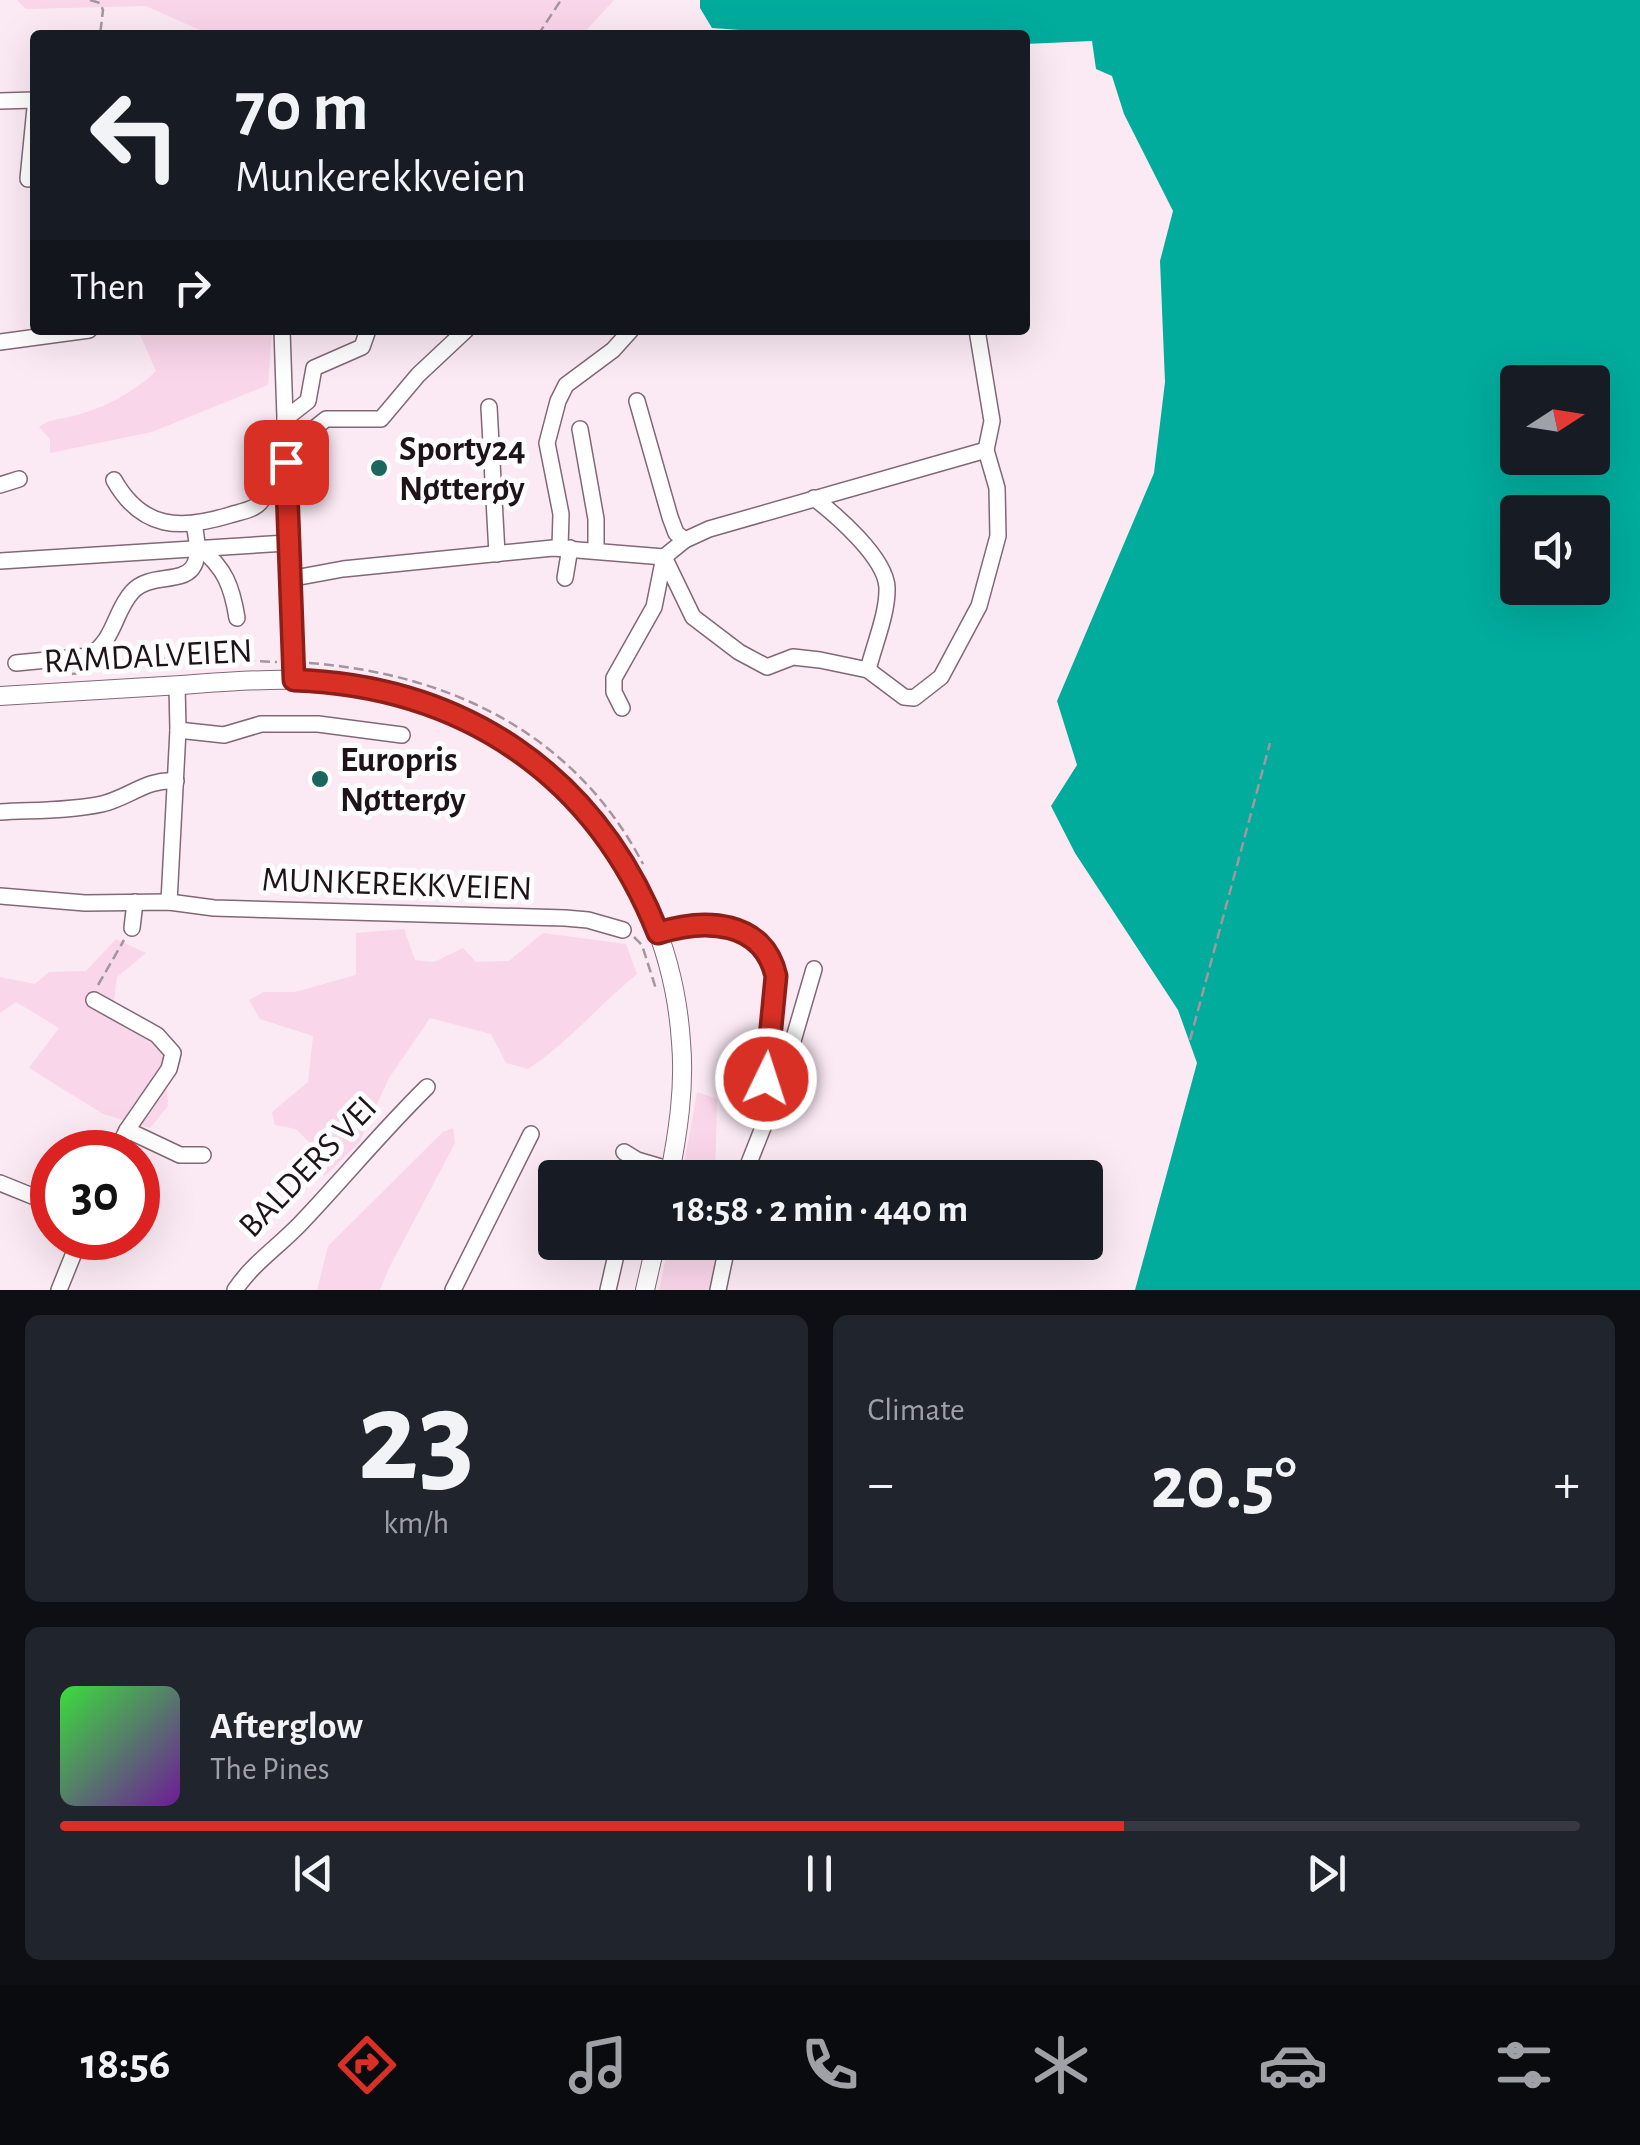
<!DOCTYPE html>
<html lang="en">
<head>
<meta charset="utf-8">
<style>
  :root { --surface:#171b24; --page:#20242c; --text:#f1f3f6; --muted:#9ea1a6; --line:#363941; --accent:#d93025 }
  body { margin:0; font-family:"Alegreya Sans",sans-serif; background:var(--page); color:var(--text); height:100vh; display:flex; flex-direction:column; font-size:38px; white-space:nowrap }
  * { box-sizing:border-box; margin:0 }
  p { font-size:32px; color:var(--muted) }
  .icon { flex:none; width:55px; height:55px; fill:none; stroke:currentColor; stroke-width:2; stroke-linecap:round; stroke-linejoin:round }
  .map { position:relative; height:1290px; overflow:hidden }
  .details { display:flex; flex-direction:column; gap:25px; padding:25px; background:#0d0f14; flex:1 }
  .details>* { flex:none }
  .guide { position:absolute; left:30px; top:30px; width:1000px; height:305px; border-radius:10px; box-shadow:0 10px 40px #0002; background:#171b24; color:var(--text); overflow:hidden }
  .needle { width:65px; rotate:78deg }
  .buttons { position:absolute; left:1500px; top:365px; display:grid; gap:20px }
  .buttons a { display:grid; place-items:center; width:110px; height:110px; border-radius:10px; background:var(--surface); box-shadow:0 10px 40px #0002; font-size:50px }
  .speed { position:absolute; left:30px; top:1130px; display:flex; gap:20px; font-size:50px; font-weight:700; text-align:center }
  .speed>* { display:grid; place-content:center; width:130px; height:130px; border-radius:50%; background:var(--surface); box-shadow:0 10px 40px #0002; line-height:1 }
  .speed .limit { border:15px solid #d22; background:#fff; color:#111 }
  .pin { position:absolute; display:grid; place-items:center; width:85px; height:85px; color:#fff; margin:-42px; border-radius:20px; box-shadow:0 5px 15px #0006 }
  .me { position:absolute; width:110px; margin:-55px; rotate:4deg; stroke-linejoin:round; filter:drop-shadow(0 0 8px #0008) }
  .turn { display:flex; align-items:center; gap:35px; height:210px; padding:0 40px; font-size:45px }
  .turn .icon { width:130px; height:130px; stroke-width:2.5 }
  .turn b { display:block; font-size:70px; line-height:85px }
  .then { display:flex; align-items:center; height:95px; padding:0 40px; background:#0003; gap:20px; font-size:38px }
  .big { font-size:75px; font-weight:600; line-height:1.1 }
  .details .card { flex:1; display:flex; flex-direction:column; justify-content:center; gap:15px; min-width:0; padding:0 35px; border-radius:15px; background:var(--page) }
  .details .dial { align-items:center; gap:0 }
  .dial b { font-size:130px; line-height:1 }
  .song { display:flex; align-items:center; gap:30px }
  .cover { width:120px; height:120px; border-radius:15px; background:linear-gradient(135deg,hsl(120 70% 55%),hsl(280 70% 35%)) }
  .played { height:10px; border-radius:5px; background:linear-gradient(90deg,var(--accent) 70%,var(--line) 70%) }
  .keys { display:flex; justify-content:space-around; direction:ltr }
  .heat { display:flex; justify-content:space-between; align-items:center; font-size:55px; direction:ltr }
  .details .tiles { flex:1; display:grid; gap:25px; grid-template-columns:1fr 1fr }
  .card:last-child { grid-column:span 2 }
  .trip { position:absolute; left:538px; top:1160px; width:565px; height:100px; border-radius:10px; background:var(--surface); box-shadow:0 10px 40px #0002; font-weight:600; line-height:100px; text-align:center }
  .tabs { display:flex; height:160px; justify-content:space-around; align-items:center; background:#090b0e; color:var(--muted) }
  .tabs .icon { width:70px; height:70px }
  .tabs .current { color:var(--accent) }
  .tabs b { font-size:45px; color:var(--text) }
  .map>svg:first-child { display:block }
</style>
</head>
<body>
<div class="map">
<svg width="1640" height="1290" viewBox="0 0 1640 1290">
  <rect width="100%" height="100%" fill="#fbeaf4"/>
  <g fill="#fad6ea">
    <path d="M 17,0 L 614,0 L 582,35 L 211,35 L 146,6 L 26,9 Z"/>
    <path d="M 138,330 L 272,330 L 268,385 L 152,432 L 50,453 L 50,439 L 39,427 C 49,419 57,420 69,417 C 100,410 134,393 156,371 Z"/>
    <path d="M 404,929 L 415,960 L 434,962 L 463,948 L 476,962 L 509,961 L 543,933 L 626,944 L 637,974 C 599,1005 569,1042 528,1069 L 506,1063 L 491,1034 L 430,1018 L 389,1078 L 359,1143 L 326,1175 L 306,1172 L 312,1145 L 296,1129 L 275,1125 L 272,1112 L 308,1082 L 313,1036 L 260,1019 L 249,1000 L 264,992 L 295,992 L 356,975 L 356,933 Z"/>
    <path d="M 116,939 L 146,953 L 117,977 L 112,1016 L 182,1061 L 166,1081 L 168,1106 L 150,1128 L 103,1114 L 29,1068 L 59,1028 L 16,1002 L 0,1013 L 0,977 L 35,984 L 49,972 L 86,971 Z"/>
    <path d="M 697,1092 L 717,1099 L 715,1177 L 682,1177 Z"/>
    <path d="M 453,1128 L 455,1143 L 389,1268 L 380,1290 L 317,1290 L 328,1246 L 443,1132 Z"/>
    <path d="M 669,1243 L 713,1243 L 713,1249 L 719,1251 L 711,1290 L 659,1290 Z"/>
  </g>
  <path fill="#01ac9d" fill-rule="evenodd" d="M 700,0 L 1640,0 L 1640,1290 L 1135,1290 L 1197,1063 L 1178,1010 L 1075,853 L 1051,806 L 1077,765 L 1057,701 L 1154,473 L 1165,382 L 1160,261 L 1173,211 L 1124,114 L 1112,76 L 1096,69 L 1092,41 L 1025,44 L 1025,35 L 811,35 L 712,28 L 700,8 ZM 1518,382 L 1592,382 L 1592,458 L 1518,458 ZM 1518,512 L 1592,512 L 1592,588 L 1518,588 Z"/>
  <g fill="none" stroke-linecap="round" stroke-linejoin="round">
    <g stroke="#816877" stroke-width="18">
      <g id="minor">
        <path d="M 0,101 L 35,100"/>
        <path d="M 28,179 L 35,108"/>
        <path d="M 282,330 L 294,680"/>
        <path d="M 0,342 L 89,330"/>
        <path d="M 637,401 L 670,517 L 676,533 L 685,540"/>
        <path d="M 489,407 L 497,554"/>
        <path d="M 285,419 L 308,401 L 314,368 L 362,347 L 368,330"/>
        <path d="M 316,427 L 326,419 L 381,419 L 418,375 L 466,330"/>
        <path d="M 580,429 L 596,519 L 596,549"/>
        <path d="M 114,480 C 142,530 181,530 230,515 C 242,511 259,510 264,496 C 267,487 264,474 266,464 L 286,462"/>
        <path d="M 0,485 L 19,479"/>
        <path d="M 814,498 C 836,515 885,557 887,587 C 888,613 874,645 868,670"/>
        <path d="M 200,548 C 225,568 232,587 237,618"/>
        <path d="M 560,548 L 561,514 L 547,443 L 558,401 L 566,385 L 613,350 L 631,330"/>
        <path d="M 0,561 L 287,543"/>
        <path d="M 565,578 L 570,548"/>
        <path d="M 289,579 L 343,569 L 553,548 L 664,557 L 685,540 L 709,529 L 986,450 L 992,421 L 977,330"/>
        <path d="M 16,663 L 89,656 C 115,640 114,612 132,592 C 157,564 211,600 194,525"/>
        <path d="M 622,708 L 614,692 L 614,678 L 654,607 L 664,557 L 693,617 L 739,652 L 767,667 L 793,657 L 820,660 L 868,670 L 904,697 L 914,698 L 941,677 L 979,606 L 998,536 L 997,488 L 986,450"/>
        <path d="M 178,730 L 224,735 L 261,724 L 318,724 L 402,735"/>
        <path d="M 0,812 C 33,810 69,811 102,804 C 128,798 148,778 176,781"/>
        <path d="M 0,896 L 85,903 L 169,902 L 214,908 L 565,918 L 588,920 L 623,930"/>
        <path d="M 169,902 L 178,730 L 177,685"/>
        <path d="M 132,928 L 135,902"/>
        <path d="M 658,933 C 681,925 710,922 734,930 C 806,952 760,1027 766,1079"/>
        <path d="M 94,1000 L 157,1035 L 173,1053 L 169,1069 L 127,1130"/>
        <path d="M 116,1152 L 127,1130 L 180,1155 L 203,1155"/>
        <path d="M 624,1152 L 637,1160 L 671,1170"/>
        <path d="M 743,1178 L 781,1082 L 814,969"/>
        <path d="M 0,1183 L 52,1204"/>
        <path d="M 59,1290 L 80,1238"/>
        <path d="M 235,1290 C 253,1263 278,1247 300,1224 C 343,1179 382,1131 427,1087"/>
        <path d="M 453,1290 L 531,1134"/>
        <path d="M 608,1290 L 619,1242"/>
        <path d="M 718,1290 L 728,1242"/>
      </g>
    </g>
    <g stroke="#816877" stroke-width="20">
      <g id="major">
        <path d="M 0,696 C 60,692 121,689 181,685 C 236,681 293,676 348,684 C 530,711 669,856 681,1042 C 685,1087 678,1133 669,1178"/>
        <path d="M 645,1290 L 656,1242"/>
      </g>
    </g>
    <g stroke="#a4969e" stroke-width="2.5" stroke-dasharray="10 5" stroke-linecap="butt">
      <path d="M 90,0 L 100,3 L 103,10 L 100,35"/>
      <path d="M 538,35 L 561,0"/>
      <path d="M 309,663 C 451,674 575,734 643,864"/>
      <path d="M 96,670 C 154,652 218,660 277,662"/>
      <path d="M 72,674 L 89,672"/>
      <path d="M 634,937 L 642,945 L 656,989"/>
      <path d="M 98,985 L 124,940"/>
      <path d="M 1190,1040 L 1270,743"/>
    </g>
    <use href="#minor" stroke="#fff" stroke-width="15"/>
    <use href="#major" stroke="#fff" stroke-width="18"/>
  </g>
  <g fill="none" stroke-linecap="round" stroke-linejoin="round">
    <g stroke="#8d1f18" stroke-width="25">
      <path id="route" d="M 286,462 L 294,680 C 463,686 595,774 658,933 C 705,918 763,920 776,976 L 766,1079"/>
    </g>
    <use href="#route" stroke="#d93025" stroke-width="18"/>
  </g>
  <g fill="#1b665d" stroke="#fdfdfd" stroke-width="4">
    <circle cx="379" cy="468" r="10"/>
    <circle cx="320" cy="779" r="10"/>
  </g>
  <g text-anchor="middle" stroke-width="10" stroke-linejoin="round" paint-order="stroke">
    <g font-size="35" font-weight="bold" fill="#1d1319" stroke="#fdfdfd" text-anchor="start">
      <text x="399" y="460">Sporty24<tspan x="399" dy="40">Nøtterøy</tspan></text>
      <text x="340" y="771">Europris<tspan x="340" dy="40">Nøtterøy</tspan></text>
    </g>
    <g font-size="35" fill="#1d1319" stroke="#fdfdfd">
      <text transform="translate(148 655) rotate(-3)" y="12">RAMDALVEIEN</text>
      <text transform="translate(397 883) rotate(2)" y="12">MUNKEREKKVEIEN</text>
      <text transform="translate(307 1166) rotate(-46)" y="12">BALDERS VEI</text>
    </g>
  </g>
</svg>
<div class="buttons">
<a><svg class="needle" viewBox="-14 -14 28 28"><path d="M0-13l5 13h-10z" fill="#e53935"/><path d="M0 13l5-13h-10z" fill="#9ea1a6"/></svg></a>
<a><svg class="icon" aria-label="sound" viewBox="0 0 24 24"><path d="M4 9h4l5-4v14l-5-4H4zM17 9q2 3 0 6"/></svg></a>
</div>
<div class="speed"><div class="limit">30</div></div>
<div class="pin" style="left:286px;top:462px;background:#d93025"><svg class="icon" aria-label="arrive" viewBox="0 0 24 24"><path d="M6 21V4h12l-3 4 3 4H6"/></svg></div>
<svg class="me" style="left:766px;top:1079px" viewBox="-20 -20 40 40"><circle r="17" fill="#d93025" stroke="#fff" stroke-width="3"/><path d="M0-11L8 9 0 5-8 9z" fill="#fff"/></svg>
<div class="trip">18:58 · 2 min · 440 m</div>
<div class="guide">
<div class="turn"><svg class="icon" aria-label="left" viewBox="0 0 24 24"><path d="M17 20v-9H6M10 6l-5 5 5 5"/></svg><div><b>70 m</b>Munkerekkveien</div></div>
<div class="then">Then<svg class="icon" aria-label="right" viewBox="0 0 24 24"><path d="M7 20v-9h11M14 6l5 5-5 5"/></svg></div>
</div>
</div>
<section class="details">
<div class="tiles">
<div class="card dial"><b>23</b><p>km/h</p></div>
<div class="card"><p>Climate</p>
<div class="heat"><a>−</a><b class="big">20.5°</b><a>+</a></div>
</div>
<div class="card">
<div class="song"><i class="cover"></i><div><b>Afterglow</b><p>The Pines</p></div></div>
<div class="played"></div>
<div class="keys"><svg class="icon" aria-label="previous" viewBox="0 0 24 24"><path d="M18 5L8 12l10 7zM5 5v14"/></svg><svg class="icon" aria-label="pause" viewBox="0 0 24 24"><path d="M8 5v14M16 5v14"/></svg><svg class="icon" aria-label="next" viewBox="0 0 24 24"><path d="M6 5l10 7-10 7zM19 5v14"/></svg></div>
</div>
</div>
</section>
<nav class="tabs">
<b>18:56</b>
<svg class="icon current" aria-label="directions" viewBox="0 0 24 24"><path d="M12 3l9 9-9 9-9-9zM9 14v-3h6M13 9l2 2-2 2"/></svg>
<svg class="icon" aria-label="music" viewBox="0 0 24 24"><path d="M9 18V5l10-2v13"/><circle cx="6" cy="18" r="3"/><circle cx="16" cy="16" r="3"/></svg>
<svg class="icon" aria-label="phone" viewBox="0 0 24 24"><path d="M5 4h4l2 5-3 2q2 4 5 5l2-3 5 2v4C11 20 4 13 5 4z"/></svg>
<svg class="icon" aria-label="climate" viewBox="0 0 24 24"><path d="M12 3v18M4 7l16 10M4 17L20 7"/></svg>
<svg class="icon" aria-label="car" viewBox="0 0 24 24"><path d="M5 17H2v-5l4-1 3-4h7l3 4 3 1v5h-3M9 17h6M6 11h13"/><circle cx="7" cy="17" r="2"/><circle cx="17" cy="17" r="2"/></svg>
<svg class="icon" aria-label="filters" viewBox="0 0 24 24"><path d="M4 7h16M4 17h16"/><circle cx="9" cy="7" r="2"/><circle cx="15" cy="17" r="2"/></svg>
</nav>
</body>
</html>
